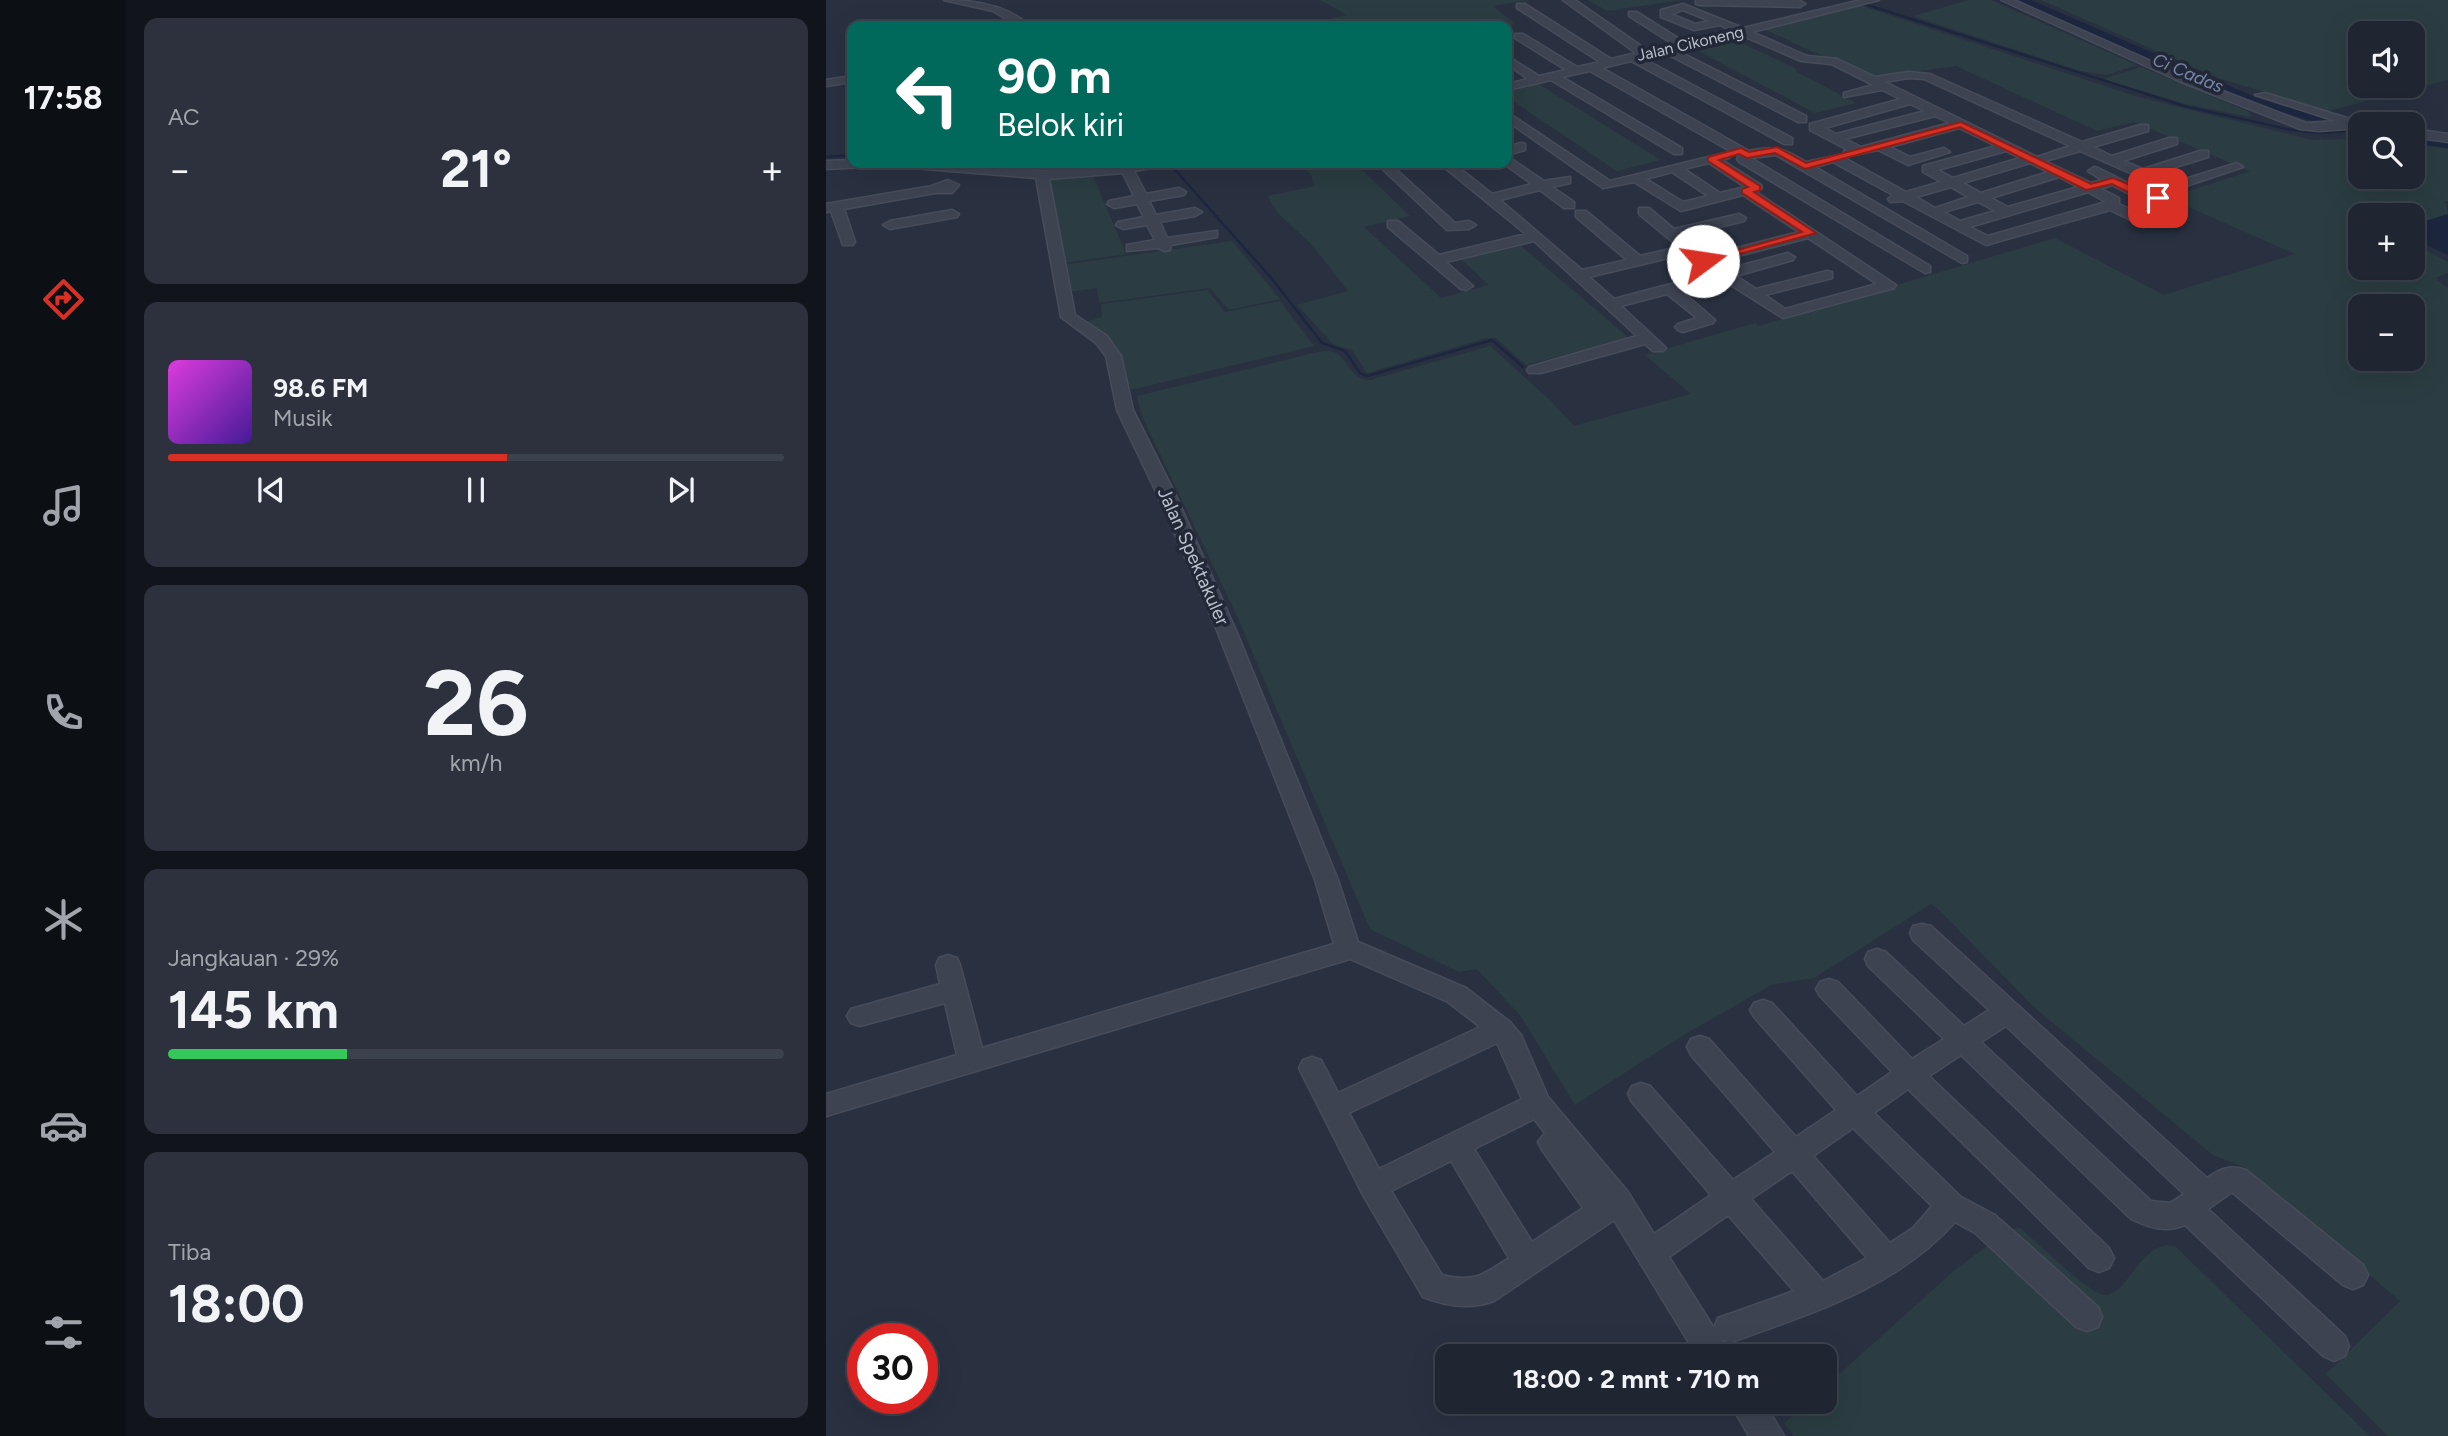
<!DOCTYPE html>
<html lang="id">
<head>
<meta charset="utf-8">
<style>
  :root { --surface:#1f2531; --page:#2c313d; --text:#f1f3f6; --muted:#a1a5ab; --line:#3c424d; --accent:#d93025 }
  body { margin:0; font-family:Figtree,sans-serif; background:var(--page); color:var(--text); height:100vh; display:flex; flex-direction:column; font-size:26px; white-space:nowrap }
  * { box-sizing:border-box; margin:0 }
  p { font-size:23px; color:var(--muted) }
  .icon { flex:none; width:38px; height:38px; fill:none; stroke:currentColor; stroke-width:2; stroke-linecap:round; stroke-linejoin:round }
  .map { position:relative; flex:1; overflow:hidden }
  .drawer { display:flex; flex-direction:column; gap:18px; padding:18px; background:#11141b; width:700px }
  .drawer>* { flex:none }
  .guide { position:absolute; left:21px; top:21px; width:665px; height:147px; border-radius:14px; box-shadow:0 7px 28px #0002,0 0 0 2px var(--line); background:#00695c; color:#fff; overflow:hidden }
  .buttons { position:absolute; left:1522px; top:21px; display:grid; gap:14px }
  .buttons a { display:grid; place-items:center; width:77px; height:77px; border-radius:14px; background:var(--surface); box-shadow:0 7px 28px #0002,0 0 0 2px var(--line); font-size:35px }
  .speed { position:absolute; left:21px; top:1323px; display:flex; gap:14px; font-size:35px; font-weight:700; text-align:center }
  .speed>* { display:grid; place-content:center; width:91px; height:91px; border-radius:50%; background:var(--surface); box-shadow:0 7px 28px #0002,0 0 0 2px var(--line); line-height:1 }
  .speed .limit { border:10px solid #d22; background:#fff; color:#111 }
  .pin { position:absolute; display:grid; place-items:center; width:60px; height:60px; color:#fff; margin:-30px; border-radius:14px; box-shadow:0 4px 10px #0006 }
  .me { position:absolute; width:77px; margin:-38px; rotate:76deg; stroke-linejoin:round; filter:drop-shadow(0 0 5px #0008) }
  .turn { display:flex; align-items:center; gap:24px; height:147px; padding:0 35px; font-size:32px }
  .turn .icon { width:91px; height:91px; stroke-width:2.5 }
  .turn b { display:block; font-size:49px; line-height:60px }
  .big { font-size:52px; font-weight:700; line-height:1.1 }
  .drawer .card { flex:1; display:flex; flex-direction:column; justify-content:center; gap:10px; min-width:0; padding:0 24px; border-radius:14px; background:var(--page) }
  .drawer .dial { align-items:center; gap:0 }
  .dial b { font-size:91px; line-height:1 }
  .song { display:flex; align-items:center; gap:21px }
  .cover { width:84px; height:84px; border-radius:10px; background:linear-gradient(135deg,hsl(300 70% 55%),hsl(260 70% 35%)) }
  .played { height:7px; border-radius:4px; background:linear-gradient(90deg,var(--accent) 55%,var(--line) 55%) }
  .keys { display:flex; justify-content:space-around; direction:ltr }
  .heat { display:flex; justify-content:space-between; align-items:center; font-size:38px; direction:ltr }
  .charge { height:10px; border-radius:5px; background:linear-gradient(90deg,#34c759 29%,var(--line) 0) }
  .trip { position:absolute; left:609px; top:1344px; width:402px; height:70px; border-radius:14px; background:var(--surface); box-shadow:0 7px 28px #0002,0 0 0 2px var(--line); font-weight:700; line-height:70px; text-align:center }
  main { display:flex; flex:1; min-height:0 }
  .tabs { display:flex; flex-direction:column; width:126px; justify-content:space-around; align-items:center; background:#0c0f14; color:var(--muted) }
  .tabs .icon { width:49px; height:49px }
  .tabs .active { color:var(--accent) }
  .tabs b { font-size:32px; color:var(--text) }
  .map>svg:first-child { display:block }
</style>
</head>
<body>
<main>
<nav class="tabs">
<b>17:58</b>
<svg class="icon active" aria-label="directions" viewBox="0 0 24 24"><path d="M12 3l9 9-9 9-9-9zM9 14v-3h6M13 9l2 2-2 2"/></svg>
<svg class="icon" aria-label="music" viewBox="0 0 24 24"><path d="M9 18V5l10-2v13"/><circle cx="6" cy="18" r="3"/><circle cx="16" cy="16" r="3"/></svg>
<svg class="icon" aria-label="phone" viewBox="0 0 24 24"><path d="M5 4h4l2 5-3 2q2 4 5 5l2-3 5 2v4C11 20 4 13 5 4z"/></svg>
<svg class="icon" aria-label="climate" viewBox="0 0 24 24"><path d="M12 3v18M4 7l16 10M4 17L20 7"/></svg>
<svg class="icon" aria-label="car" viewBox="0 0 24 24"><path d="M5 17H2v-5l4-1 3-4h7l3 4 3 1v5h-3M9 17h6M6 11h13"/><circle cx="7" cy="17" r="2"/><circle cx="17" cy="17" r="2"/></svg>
<svg class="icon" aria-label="filters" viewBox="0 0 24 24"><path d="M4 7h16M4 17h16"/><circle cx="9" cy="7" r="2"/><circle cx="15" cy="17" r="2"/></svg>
</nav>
<section class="drawer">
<div class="card"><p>AC</p>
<div class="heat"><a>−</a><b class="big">21°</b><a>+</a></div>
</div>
<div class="card">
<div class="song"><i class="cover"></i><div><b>98.6 FM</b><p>Musik</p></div></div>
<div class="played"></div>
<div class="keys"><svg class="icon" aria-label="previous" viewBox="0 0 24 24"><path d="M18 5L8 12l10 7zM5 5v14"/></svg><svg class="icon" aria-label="pause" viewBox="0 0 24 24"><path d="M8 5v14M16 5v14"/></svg><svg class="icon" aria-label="next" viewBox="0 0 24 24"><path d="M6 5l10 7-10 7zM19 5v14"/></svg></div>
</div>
<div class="card dial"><b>26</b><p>km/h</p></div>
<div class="card"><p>Jangkauan · 29%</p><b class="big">145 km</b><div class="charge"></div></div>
<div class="card"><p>Tiba</p><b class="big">18:00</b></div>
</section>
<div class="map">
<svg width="1622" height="1436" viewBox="0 0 1622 1436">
  <rect width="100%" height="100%" fill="#293141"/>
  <g fill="#2b3d42" fill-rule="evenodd">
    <path d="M 494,0 L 702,0 L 667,6 L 688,23 L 681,29 L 681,26 L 480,26 L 478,25 L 521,15 Z"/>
    <path d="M 762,0 L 856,0 L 781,11 Z"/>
    <path d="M 1143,0 L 1165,0 L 1311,65 L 1281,75 L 1254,71 L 1087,16 Z"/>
    <path d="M 1215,0 L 1622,0 L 1622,80 L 1502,111 L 1392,78 ZM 1535,33 L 1587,33 L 1587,86 L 1535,86 Z"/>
    <path d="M 1033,5 L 1309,96 L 1486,140 L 1535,139 L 1535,177 L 1587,177 L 1587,144 L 1622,149 L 1622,201 L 1619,201 L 1622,214 L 1587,225 L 1587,215 L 1535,215 L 1533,219 L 1535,268 L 1587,268 L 1587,243 L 1622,262 L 1622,273 L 1609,278 L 1622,288 L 1622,1436 L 1562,1436 L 1500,1374 L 1574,1301 L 1418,1167 L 1387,1155 L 1210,1009 L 1112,909 L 1105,904 L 988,978 L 945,985 L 854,1037 L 749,1105 L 694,1015 L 651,969 L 633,972 L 544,929 L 411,616 L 315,414 L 311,396 L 476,356 C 485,354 501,348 510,353 C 524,362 524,379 544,380 L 664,346 L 725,401 L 748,426 L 865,394 L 819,355 L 929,323 L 933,326 L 1229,238 L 1338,295 L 1469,254 L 1358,205 L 1361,201 L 1351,195 L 1424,171 L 1308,122 L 1271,131 L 1130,66 L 1043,78 L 936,28 ZM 1535,306 L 1587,306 L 1587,359 L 1535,359 Z"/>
    <path d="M 903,37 L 969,68 L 971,72 L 1030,103 L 989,113 L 863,46 Z"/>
    <path d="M 1315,67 L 1423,112 L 1425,117 L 1359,104 L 1277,79 Z"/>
    <path d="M 711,83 L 835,160 L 791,171 L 681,97 L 681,91 Z"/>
    <path d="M 135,163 L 261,163 L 267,168 L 233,170 Z"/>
    <path d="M 500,163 L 529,163 L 584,216 L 538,227 L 615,298 L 663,285 L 635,259 L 694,245 L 803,338 L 700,365 L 670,338 L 661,338 L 541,373 L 526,350 L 507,344 L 471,305 L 522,291 L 487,246 L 453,214 L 441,196 L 489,186 L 485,174 L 476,167 Z"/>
    <path d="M 267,176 L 300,254 L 236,263 L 222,178 Z"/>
    <path d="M 406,241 L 454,299 L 403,310 L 384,288 L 273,303 L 271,288 L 242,292 L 236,265 Z"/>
    <path d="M 381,290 L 399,312 L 454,301 L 488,346 L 300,391 L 297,366 L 259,322 L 276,317 L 275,304 Z"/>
    <path d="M 1194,1228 C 1210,1241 1262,1293 1278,1295 C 1302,1297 1314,1239 1349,1246 L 1544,1436 L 968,1436 L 958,1423 L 982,1402 L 999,1402 L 999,1387 L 1130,1269 L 1183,1230 Z"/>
  </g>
  <path fill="#1c273f" d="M 1622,214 L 1622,255 L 1587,239 L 1587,225 Z"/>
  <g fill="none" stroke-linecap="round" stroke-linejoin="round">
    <g stroke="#1c273f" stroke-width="2.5">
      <path d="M 1033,0 L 1032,2 L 1358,106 L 1465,130 L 1496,133 L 1533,130"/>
      <path d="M 1173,0 L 1268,42"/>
      <path d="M 0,157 L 26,155"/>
      <path d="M 343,163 L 446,279 L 496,343 L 519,351 L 534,373 L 541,376 L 666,340 L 697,367"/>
      <path d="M 301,166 L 318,163"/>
    </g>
    <g fill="#1c273f" fill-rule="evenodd">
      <path d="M 1188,0 L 1205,0 L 1427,96 L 1535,125 L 1535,134 L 1417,102 Z"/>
      <path d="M 1587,133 L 1622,138 L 1622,148 L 1587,143 Z"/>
    </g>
    <g stroke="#474c5a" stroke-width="3">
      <g id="minor">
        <path d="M 118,0 C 149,0 181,5 204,26 L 192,26 L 167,11 Z"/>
        <path d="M 737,0 L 749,0 L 821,50 L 847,44 L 803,16 L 803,12 L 811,12 L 858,42 L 905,31 L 894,25 L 868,30 L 835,17 L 835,10 L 857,4 L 917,28 L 1035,0 L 1053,0 L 926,32 L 981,56 L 1011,59 L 1049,77 L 1082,72 L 1104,74 L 1256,142 L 1314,125 L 1322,125 L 1322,131 L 1267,147 L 1286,156 L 1343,138 L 1351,138 L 1351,144 L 1297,161 L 1317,169 L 1374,151 L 1382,151 L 1382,157 L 1327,174 L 1346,183 L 1411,163 L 1417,167 L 1345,191 L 1254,151 L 1219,161 L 1265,183 L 1276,180 L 1262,171 L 1268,167 L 1272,168 L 1322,193 L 1337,195 L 1345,202 L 1330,208 L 1316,205 L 1313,199 L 1286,185 L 1275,189 L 1293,198 L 1293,204 L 1317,215 L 1317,221 L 1307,221 L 1284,210 L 1160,245 L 1077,201 L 1064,202 L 1062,199 L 1067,195 L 1007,162 L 989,167 L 1141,256 L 1141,262 L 1136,263 L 950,155 L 925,158 L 1104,266 L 1104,272 L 1099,273 L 913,162 L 911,159 L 913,156 L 764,71 L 736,77 L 856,148 L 856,154 L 848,154 L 725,80 L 681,90 L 681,84 L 702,79 L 681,64 L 681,56 L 713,76 L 740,70 L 689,38 L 689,34 L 697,34 L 751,67 L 774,62 L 691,8 L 691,4 L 699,4 L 785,59 L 810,53 ZM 857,10 L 884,21 L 869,24 L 845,14 ZM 915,35 L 975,61 L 1005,64 L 1047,85 L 1018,93 L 1018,97 L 1056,90 L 1075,99 L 984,124 L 984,130 L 1022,150 L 1018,151 L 1018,157 L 1052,150 L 1082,165 L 1124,152 L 1118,148 L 1084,157 L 1064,147 L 1133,128 L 1170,146 L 1097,166 L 1097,172 L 1115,182 L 1080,192 L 1013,155 L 980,162 C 956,148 950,145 923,151 L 776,68 L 805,61 L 958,144 L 966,144 L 966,138 L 816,58 L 839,53 L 972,122 L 980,122 L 980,116 L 850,50 ZM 1082,78 L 1098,79 L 1244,146 L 1211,157 L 1059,82 ZM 1084,104 L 1099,111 L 1010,134 L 999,128 ZM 1109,116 L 1124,123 L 1035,147 L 1019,139 ZM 1180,151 L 1194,158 L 1127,178 L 1112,170 ZM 1204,163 L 1222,172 L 1155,193 L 1137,183 ZM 1233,177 L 1252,187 L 1182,207 L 1165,198 ZM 1125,187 L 1142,197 L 1109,208 L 1090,197 ZM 1262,192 L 1280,202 L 1162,236 L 1144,227 ZM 1152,202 L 1169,211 L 1134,221 L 1118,212 Z"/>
        <path d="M 870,0 L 973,0 L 979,4 L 974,7 L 874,5 L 870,4 Z"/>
        <path d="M 1175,0 L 1188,0 L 1363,78 L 1480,123 L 1510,121 L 1429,95 L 1439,93 L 1541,124 L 1535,124 L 1535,128 L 1493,131 L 1474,129 L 1355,82 Z"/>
        <path d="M 26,76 L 26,82 L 0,86 L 0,80 Z"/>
        <path d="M 681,112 L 784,181 L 903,152 L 903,158 L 896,160 L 935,185 L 936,188 L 930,192 L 1070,285 L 1068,288 L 957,318 L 897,280 L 855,291 L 889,320 L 887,323 L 857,332 L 852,330 L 849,327 L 852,324 L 871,318 L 841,294 L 795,306 L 837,345 L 840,348 L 837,351 L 827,351 L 819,344 L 715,373 L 703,373 L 701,370 L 703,367 L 811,336 L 708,241 L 620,262 L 647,286 L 640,290 L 635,289 L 562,227 L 562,221 L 572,221 L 613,255 L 700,234 L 613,163 L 627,163 L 666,194 L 706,184 L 677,163 L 681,163 L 681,156 L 718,181 L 744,177 L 744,183 L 726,187 L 748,202 L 748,208 L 738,208 L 714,190 L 674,200 L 756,270 L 801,260 L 750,217 L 750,211 L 760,211 L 814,256 L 853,247 L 813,214 L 813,208 L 823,208 L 848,229 L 913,214 L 920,218 L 918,221 L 856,236 L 868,246 L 868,252 L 763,277 L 788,299 L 962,253 L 969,257 L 967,260 L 910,276 L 930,289 L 1001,271 L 1006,272 L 1006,278 L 939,295 L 959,309 L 1051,284 L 982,238 L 877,265 L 872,264 L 872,258 L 973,232 L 917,195 L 855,211 L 808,182 L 777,188 L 681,121 ZM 883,163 L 919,187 L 894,193 L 858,169 ZM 846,172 L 882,196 L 857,202 L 820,179 Z"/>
        <path d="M 1587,129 L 1622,134 L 1622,142 L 1587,137 Z"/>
        <path d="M 695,143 L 699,144 L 699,150 L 681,155 L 681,147 Z"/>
        <path d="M 26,160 L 26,163 L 44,163 L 38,167 L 0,169 L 0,161 Z"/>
        <path d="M 68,163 L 116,163 L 216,171 L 340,163 L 338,166 L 308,171 L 320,194 L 353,188 L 360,192 L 358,195 L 323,201 L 330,215 L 369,208 L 376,212 L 369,216 L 334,222 L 341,238 L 391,231 L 391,237 L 345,245 L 344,250 L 339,251 L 332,248 L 301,251 L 301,245 L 329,240 L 321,225 L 297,229 L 290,225 L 292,222 L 318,217 L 311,204 L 288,208 L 281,204 L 283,201 L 308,196 L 297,173 L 223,179 L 249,315 L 281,336 L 295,356 L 307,410 L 351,498 L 411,633 L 512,880 L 532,942 L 640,988 L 684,1022 L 695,1035 L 722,1097 L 802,1192 L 828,1234 L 885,1195 L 806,1102 L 802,1094 L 806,1086 L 815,1083 L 824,1086 L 907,1180 L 949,1152 L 865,1055 L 861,1047 L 865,1039 L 874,1036 L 883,1039 L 970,1137 L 1010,1110 L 928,1017 L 924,1010 L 928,1003 L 937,1000 L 946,1003 L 1031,1096 L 1066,1072 L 994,996 L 990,989 L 994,982 L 1003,979 L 1012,982 L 1086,1059 L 1118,1039 L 1042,966 L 1039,959 L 1042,952 L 1051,949 L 1060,952 L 1138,1026 L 1163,1010 L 1087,940 L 1084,933 L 1087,926 L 1096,924 L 1105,926 L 1381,1178 C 1394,1169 1404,1164 1420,1170 L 1537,1265 L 1542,1275 L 1537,1285 L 1527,1289 L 1517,1285 L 1406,1192 L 1382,1209 L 1519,1336 L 1523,1346 L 1519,1356 L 1508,1361 L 1497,1356 L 1359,1225 C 1339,1233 1324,1228 1305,1219 L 1135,1055 L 1103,1076 L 1283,1248 L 1288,1258 L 1283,1268 L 1273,1272 L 1263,1268 L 1082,1089 L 1048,1113 L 1135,1197 L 1169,1215 L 1272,1307 L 1276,1317 L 1272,1327 L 1261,1331 L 1250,1327 L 1149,1233 L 1129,1222 C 1069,1289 985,1313 903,1343 L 895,1339 L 903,1356 L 871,1356 L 788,1220 L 668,1301 C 644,1310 620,1306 597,1297 L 537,1195 L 473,1068 L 477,1060 L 486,1057 L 495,1060 L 512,1093 L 654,1027 L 622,1002 L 524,959 L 0,1116 L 0,1094 L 131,1055 L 119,1003 L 34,1026 L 25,1023 L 21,1016 L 25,1009 L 114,984 L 110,965 L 113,958 L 122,955 L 131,958 L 134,965 L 156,1048 L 508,944 L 489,880 L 392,633 L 333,498 L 291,410 L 280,356 L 270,343 L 235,317 L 210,178 L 74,167 ZM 1180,1026 L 1358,1194 L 1344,1203 L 1325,1201 L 1155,1042 ZM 671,1043 L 696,1099 L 553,1169 L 523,1113 ZM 708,1119 L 719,1133 L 712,1142 L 716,1150 L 757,1208 L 706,1242 L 648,1149 ZM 1027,1128 L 1106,1206 L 1087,1228 L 1064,1243 L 987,1156 ZM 625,1161 L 683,1258 C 657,1275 648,1283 616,1275 L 565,1191 ZM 966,1171 L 1041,1258 L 997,1281 L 925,1199 ZM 902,1215 L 968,1291 L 892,1318 L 888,1328 L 843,1257 Z"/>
        <path d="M 550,163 L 563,163 L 629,223 L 643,221 L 650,225 L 643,229 L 621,230 Z"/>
        <path d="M 122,180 L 133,185 L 126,193 L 109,193 L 18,209 L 29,242 L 27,245 L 17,245 L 5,211 L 0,212 L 0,204 L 106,186 Z"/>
        <path d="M 126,210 L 133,214 L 131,217 L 64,229 L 57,225 L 64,221 Z"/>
        <path d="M 903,1402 L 938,1402 L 958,1436 L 923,1436 Z"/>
      </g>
    </g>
    <use href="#minor" fill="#3d4351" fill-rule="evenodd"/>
  </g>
  <path fill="#d93025" stroke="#8d1f18" stroke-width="2" d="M 1135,122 L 1265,184 L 1287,178 L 1337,198 L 1332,201 L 1316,199 L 1286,184 L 1260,190 L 1134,127 L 979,169 L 949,153 L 921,158 L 913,154 L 893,160 L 934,186 L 934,190 L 928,192 L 990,233 L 877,264 L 872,261 L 976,232 L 916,193 L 916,189 L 922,187 L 882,161 L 882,157 L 915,148 L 923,152 L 951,147 L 980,163 Z"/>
  <g text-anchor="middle" stroke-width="7" stroke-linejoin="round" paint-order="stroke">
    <g font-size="16" fill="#babfcb" stroke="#222837">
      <text transform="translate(864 43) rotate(-13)" y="6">Jalan Cikoneng</text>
    </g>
    <g font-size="18" font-style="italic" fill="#7786a7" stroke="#222837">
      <text transform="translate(1362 73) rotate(23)" y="6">Ci Cadas</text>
    </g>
    <g font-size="19" fill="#babfcb" stroke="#222837">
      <text transform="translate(368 556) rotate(66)" y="7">Jalan Spektakuler</text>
    </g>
  </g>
</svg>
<div class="buttons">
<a><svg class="icon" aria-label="sound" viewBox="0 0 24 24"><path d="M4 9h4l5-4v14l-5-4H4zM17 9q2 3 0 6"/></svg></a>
<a><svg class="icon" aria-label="search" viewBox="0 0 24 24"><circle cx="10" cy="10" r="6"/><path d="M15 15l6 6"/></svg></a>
<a>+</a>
<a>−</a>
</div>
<div class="speed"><div class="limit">30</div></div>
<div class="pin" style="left:1332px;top:198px;background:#d93025"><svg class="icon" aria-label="arrive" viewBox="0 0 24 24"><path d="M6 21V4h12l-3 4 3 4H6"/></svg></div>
<svg class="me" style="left:877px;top:261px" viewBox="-20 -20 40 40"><circle r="19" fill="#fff"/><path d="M0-13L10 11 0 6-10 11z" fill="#d93025"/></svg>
<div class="trip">18:00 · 2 mnt · 710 m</div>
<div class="guide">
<div class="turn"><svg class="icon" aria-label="left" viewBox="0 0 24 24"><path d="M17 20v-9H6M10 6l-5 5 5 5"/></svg><div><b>90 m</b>Belok kiri</div></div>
</div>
</div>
</main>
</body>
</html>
